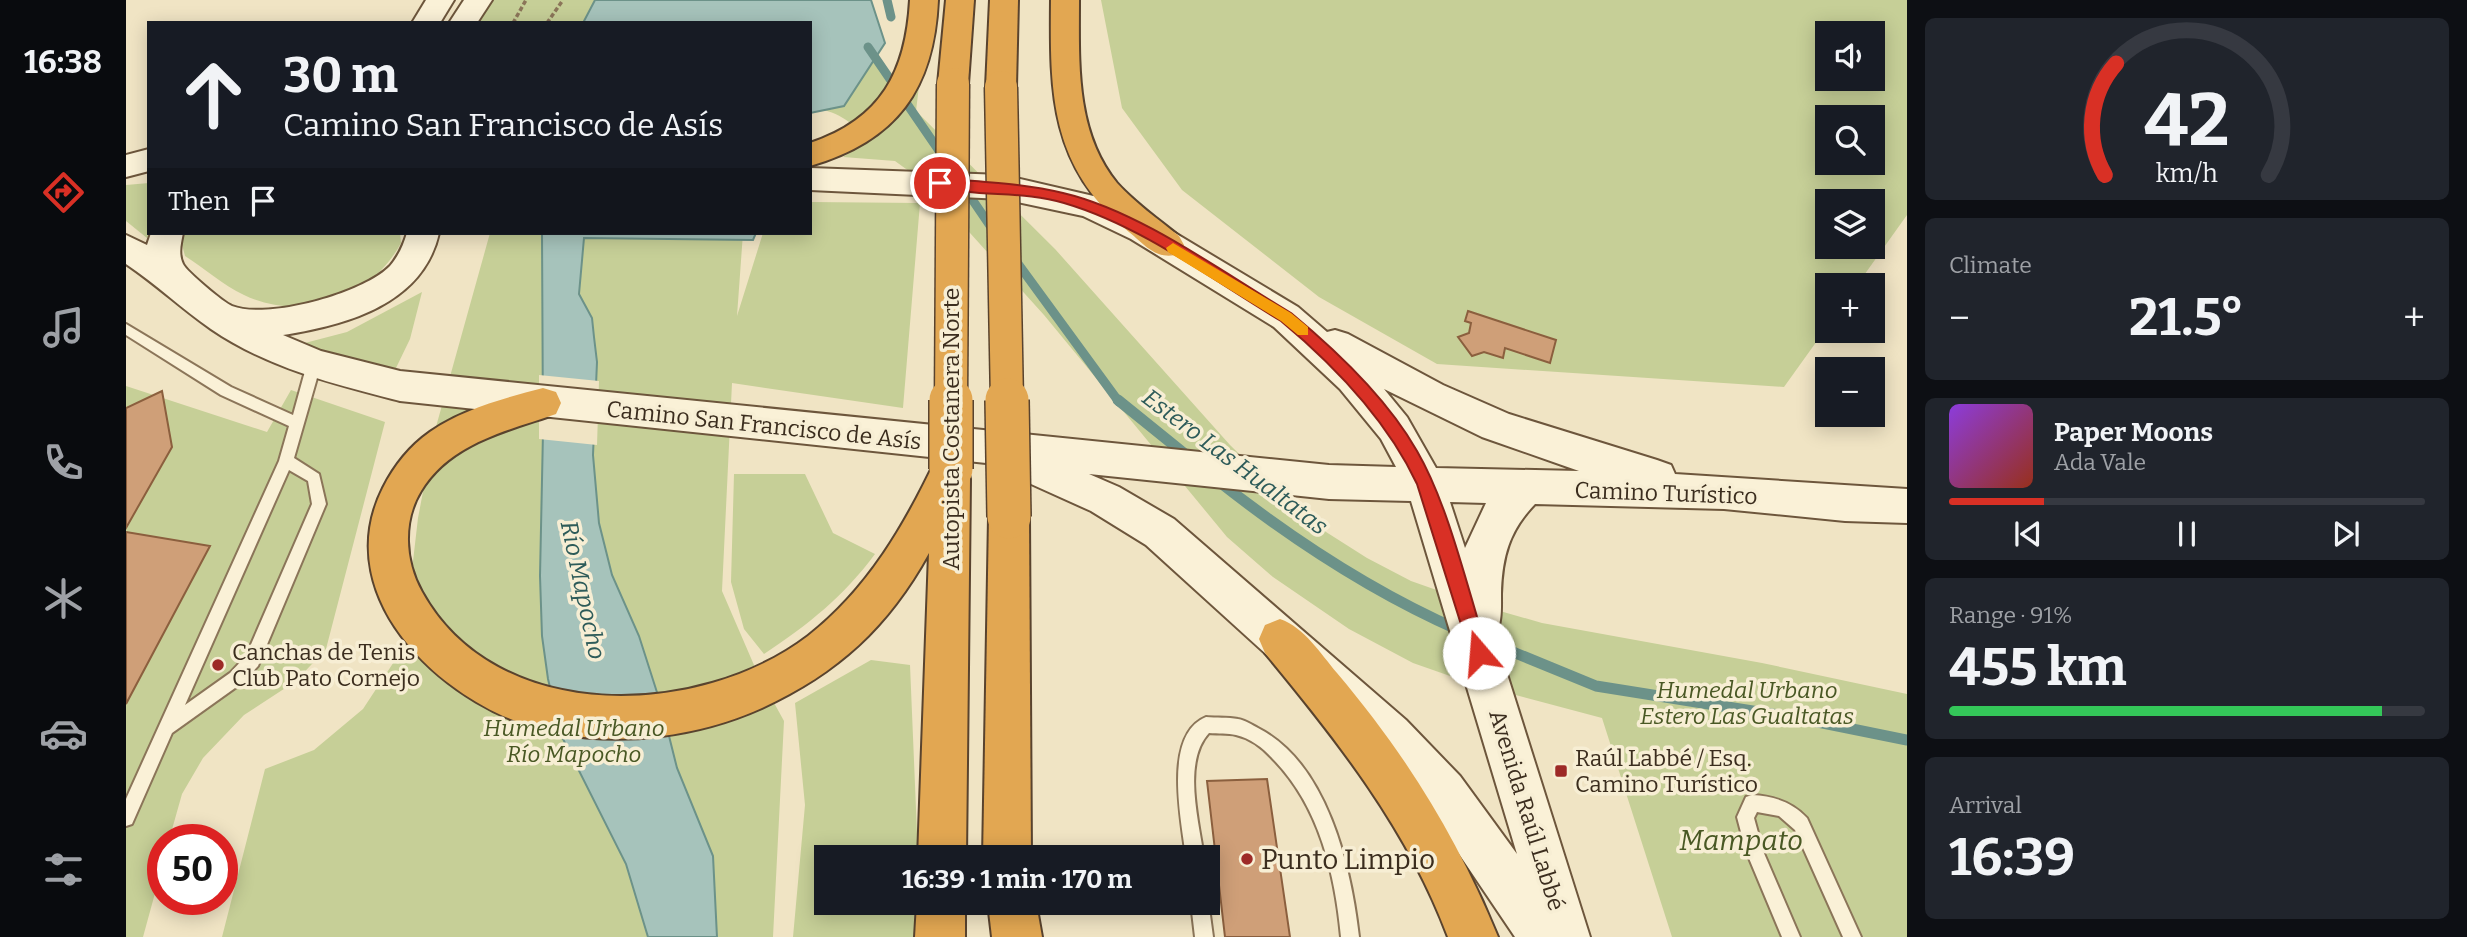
<!DOCTYPE html>
<html lang="en">
<head>
<meta charset="utf-8">
<style>
  :root { --surface:#171b24; --page:#20242c; --text:#f1f3f6; --muted:#9ea1a6; --line:#363941; --accent:#d93025 }
  body { margin:0; font-family:Bitter,serif; background:var(--page); color:var(--text); height:100vh; display:flex; flex-direction:column; font-size:26px; white-space:nowrap }
  * { box-sizing:border-box; margin:0 }
  p { font-size:23px; color:var(--muted) }
  .icon { flex:none; width:38px; height:38px; fill:none; stroke:currentColor; stroke-width:2; stroke-linecap:round; stroke-linejoin:round }
  .map { position:relative; flex:1; overflow:hidden }
  .details { display:flex; flex-direction:column; gap:18px; padding:18px; background:#0d0f14; width:560px }
  .details>* { flex:none }
  .banner { position:absolute; left:21px; top:21px; width:665px; height:214px; border-radius:0px; box-shadow:0 4px 18px #0003; background:#171b24; color:var(--text); overflow:hidden }
  .controls { position:absolute; left:1689px; top:21px; display:grid; gap:14px }
  .controls a { display:grid; place-items:center; width:70px; height:70px; border-radius:0px; background:var(--surface); box-shadow:0 4px 18px #0003; font-size:35px }
  .speed { position:absolute; left:21px; top:824px; display:flex; gap:14px; font-size:35px; font-weight:700; text-align:center }
  .speed>* { display:grid; place-content:center; width:91px; height:91px; border-radius:50%; background:var(--surface); box-shadow:0 4px 18px #0003; line-height:1 }
  .speed .limit { border:10px solid #d22; background:#fff; color:#111 }
  .pin { position:absolute; display:grid; place-items:center; width:60px; height:60px; color:#fff; margin:-30px; border:4px solid #fff; border-radius:50%; box-shadow:0 2px 7px #0007 }
  .me { position:absolute; width:77px; margin:-38px; rotate:342deg; stroke-linejoin:round; filter:drop-shadow(0 0 5px #0008) }
  .turn { display:flex; align-items:center; gap:24px; height:147px; padding:0 21px; font-size:32px }
  .turn .icon { width:91px; height:91px; stroke-width:2.5 }
  .turn b { display:block; font-size:49px; line-height:60px }
  .then { display:flex; align-items:center; height:66px; padding:0 21px; background:#0003; gap:14px; font-size:26px }
  .big { font-size:52px; font-weight:700; line-height:1.1 }
  .details .tile { flex:1; display:flex; flex-direction:column; justify-content:center; gap:10px; min-width:0; padding:0 24px; border-radius:10px; background:var(--page) }
  .details .dial { align-items:center; gap:0 }
  .dial svg { height:182px; overflow:visible; fill:none; stroke:var(--line); stroke-width:7; stroke-linecap:round; text-anchor:middle }
  .dial text { fill:var(--text); stroke:none }
  .song { display:flex; align-items:center; gap:21px }
  .cover { width:84px; height:84px; border-radius:10px; background:linear-gradient(135deg,hsl(270 70% 55%),hsl(10 70% 35%)) }
  .played { height:7px; border-radius:4px; background:linear-gradient(90deg,var(--accent) 20%,var(--line) 20%) }
  .keys { display:flex; justify-content:space-around; direction:ltr }
  .heat { display:flex; justify-content:space-between; align-items:center; font-size:38px; direction:ltr }
  .charge { height:10px; border-radius:5px; background:linear-gradient(90deg,#34c759 91%,var(--line) 0) }
  .trip { position:absolute; left:688px; top:845px; width:406px; height:70px; border-radius:0px; background:var(--surface); box-shadow:0 4px 18px #0003; font-weight:700; line-height:70px; text-align:center }
  main { display:flex; flex:1; min-height:0 }
  .menu { display:flex; flex-direction:column; width:126px; justify-content:space-around; align-items:center; background:#090b0e; color:var(--muted) }
  .menu .icon { width:49px; height:49px }
  .menu .active { color:var(--accent) }
  .menu b { font-size:32px; color:var(--text) }
  .map>svg:first-child { display:block }
</style>
</head>
<body>
<main>
<nav class="menu">
<b>16:38</b>
<svg class="icon active" aria-label="directions" viewBox="0 0 24 24"><path d="M12 3l9 9-9 9-9-9zM9 14v-3h6M13 9l2 2-2 2"/></svg>
<svg class="icon" aria-label="music" viewBox="0 0 24 24"><path d="M9 18V5l10-2v13"/><circle cx="6" cy="18" r="3"/><circle cx="16" cy="16" r="3"/></svg>
<svg class="icon" aria-label="phone" viewBox="0 0 24 24"><path d="M5 4h4l2 5-3 2q2 4 5 5l2-3 5 2v4C11 20 4 13 5 4z"/></svg>
<svg class="icon" aria-label="climate" viewBox="0 0 24 24"><path d="M12 3v18M4 7l16 10M4 17L20 7"/></svg>
<svg class="icon" aria-label="car" viewBox="0 0 24 24"><path d="M5 17H2v-5l4-1 3-4h7l3 4 3 1v5h-3M9 17h6M6 11h13"/><circle cx="7" cy="17" r="2"/><circle cx="17" cy="17" r="2"/></svg>
<svg class="icon" aria-label="filters" viewBox="0 0 24 24"><path d="M4 7h16M4 17h16"/><circle cx="9" cy="7" r="2"/><circle cx="15" cy="17" r="2"/></svg>
</nav>
<div class="map">
<svg width="1781" height="937" viewBox="0 0 1781 937">
  <rect width="100%" height="100%" fill="#f0e4c4"/>
  <g fill="#c6cf97" fill-rule="evenodd">
    <path d="M 367,0 L 469,0 L 457,23 L 353,23 Z"/>
    <path d="M 727,0 L 738,45 L 778,100 L 781,102 L 793,86 L 790,111 L 929,249 L 1104,445 L 1178,518 L 1241,558 L 1285,581 L 1353,605 L 1416,623 L 1636,663 L 1781,694 L 1781,937 L 1546,937 L 1476,718 L 1344,683 L 1287,663 L 1223,629 L 1147,577 L 1101,537 L 918,315 L 798,182 L 769,161 L 717,157 L 743,140 C 724,121 711,110 684,108 L 684,23 L 467,23 Z"/>
    <path d="M 975,0 L 1781,0 L 1781,215 L 1731,285 L 1701,285 L 1701,327 L 1658,387 L 1311,364 L 1193,297 L 1056,190 L 996,108 ZM 1701,33 L 1746,33 L 1746,79 L 1701,79 ZM 1701,117 L 1746,117 L 1746,163 L 1701,163 ZM 1701,201 L 1746,201 L 1746,247 L 1701,247 Z"/>
    <path d="M 23,183 L 24,233 L 21,238 L 0,221 L 0,185 Z"/>
    <path d="M 684,202 L 794,203 L 777,408 L 606,383 L 596,591 L 631,672 L 658,721 L 647,937 L 96,937 L 139,769 L 188,750 L 237,709 L 277,648 L 292,518 L 308,434 L 364,233 L 617,233 L 611,316 L 637,233 L 684,233 Z"/>
    <path d="M 56,233 L 274,233 L 275,243 C 245,299 176,323 118,295 C 97,285 78,268 59,256 L 54,237 Z"/>
    <path d="M 296,292 L 284,339 L 269,370 L 221,364 L 175,344 L 221,332 Z"/>
    <path d="M 0,386 L 141,432 L 165,390 L 259,422 L 200,649 L 170,681 L 118,715 L 77,758 L 56,794 L 43,840 L 37,840 L 37,864 L 17,937 L 0,937 Z"/>
    <path d="M 608,474 L 679,474 L 707,533 L 749,554 C 718,596 682,625 638,654 L 618,629 L 605,582 Z"/>
    <path d="M 745,660 L 784,665 L 792,857 L 700,858 L 700,903 L 789,903 L 788,937 L 667,937 L 679,805 L 669,703 Z"/>
  </g>
  <g fill="#a6c3bb" stroke="#6c9289" stroke-width="2">
    <path d="M 469,0 L 745,0 L 759,43 L 718,106 L 684,113 L 684,23 L 457,23 Z"/>
    <path d="M 416,233 L 630,233 L 627,240 L 458,238 L 453,294 L 466,318 L 468,337 L 471,362 L 467,455 L 473,523 L 486,575 L 513,636 L 536,708 L 551,768 L 587,856 L 591,937 L 522,937 L 500,864 L 436,737 L 422,679 L 416,636 L 414,576 L 417,432 Z"/>
  </g>
  <path fill="#f0e4c4" d="M 413,375 L 473,381 L 471,445 L 413,439 Z"/>
  <g fill="none" stroke-linecap="round" stroke-linejoin="round">
    <g stroke="#6c9289" stroke-width="9">
      <path d="M 761,0 L 765,17"/>
      <path d="M 742,47 L 818,158"/>
      <path d="M 837,186 L 869,233"/>
      <path d="M 887,257 L 993,402"/>
    </g>
    <g stroke="#6c9289" stroke-width="11">
      <path d="M 992,400 L 1065,459"/>
      <path d="M 1091,480 C 1167,540 1246,592 1335,631"/>
      <path d="M 1360,641 L 1470,686 L 1677,719 L 1781,740"/>
    </g>
  </g>
  <g fill="#cf9f78" stroke="#8b5f3e" stroke-width="2">
    <path d="M 1342,311 L 1430,340 L 1424,363 L 1379,348 L 1377,358 L 1358,352 L 1346,356 L 1332,337 L 1343,333 L 1345,323 L 1339,321 Z"/>
    <path d="M 36,391 L 46,447 L 0,528 L 0,408 Z"/>
    <path d="M 0,532 L 84,546 L 0,704 Z"/>
    <path d="M 1141,779 L 1164,937 L 1099,937 L 1081,781 Z"/>
  </g>
  <g fill="none" stroke-linecap="round" stroke-linejoin="round">
    <g stroke="#8b7559" stroke-width="4">
      <g id="lane">
        <path d="M 0,324 L 105,387 L 167,415 L 181,364 L 188,359 L 193,360 L 195,364 L 168,458 L 193,474 L 200,504 L 132,666 L 116,683 L 46,733 L 6,824 L 0,826 L 0,799 L 153,461 L 163,426 L 95,395 L 0,335 ZM 163,470 L 182,481 L 186,504 L 120,656 L 104,673 L 59,705 Z"/>
        <path d="M 1080,717 C 1090,718 1102,717 1112,719 C 1119,720 1126,725 1132,728 C 1201,763 1225,866 1233,937 L 1215,937 C 1209,873 1193,805 1146,758 C 1137,748 1124,738 1110,735 C 1102,733 1092,734 1083,733 C 1056,762 1073,822 1078,858 L 1060,858 C 1056,822 1036,735 1080,717 Z"/>
        <path d="M 1626,795 C 1648,796 1666,802 1681,818 L 1735,937 L 1717,937 L 1669,830 L 1653,816 L 1631,812 L 1628,818 L 1637,851 L 1674,937 L 1656,937 L 1620,851 L 1611,817 L 1620,797 Z"/>
        <path d="M 1082,900 L 1087,937 L 1069,937 L 1065,903 L 1082,903 Z"/>
      </g>
    </g>
    <g stroke="#6d563c" stroke-width="4">
      <g id="secondary">
        <path d="M 300,0 L 328,0 L 314,23 L 286,23 Z"/>
        <path d="M 338,0 L 366,0 L 351,23 L 323,23 Z"/>
        <path d="M 23,149 L 23,171 L 0,177 L 0,155 Z"/>
        <path d="M 684,168 L 877,175 L 976,198 L 1029,221 L 1172,307 L 1201,332 L 1209,330 L 1222,334 L 1317,385 L 1383,414 L 1531,460 L 1545,465 L 1549,474 L 1781,489 L 1781,523 L 1719,521 L 1598,509 L 1409,504 C 1383,531 1376,557 1375,594 C 1375,609 1376,622 1369,636 L 1464,937 L 1389,937 L 1302,808 L 1248,752 L 1020,545 L 965,511 L 883,474 L 879,465 L 274,401 C 208,384 142,368 85,329 C 56,309 30,284 0,264 L 0,235 L 21,245 L 25,233 L 57,233 C 55,243 52,254 57,264 C 60,271 98,303 106,306 C 142,320 238,293 264,266 C 273,255 277,246 281,233 L 313,233 C 297,304 221,325 157,335 L 195,351 L 274,371 L 1203,465 L 1270,467 L 1255,439 L 1214,389 L 1148,327 L 1005,239 L 957,216 L 877,199 L 684,190 ZM 1258,389 L 1356,437 L 1453,471 L 1310,468 L 1281,417 ZM 963,474 L 1203,499 L 1285,501 L 1391,854 L 1334,776 L 1280,720 L 1048,519 L 993,487 ZM 1324,502 L 1360,503 L 1339,548 Z"/>
      </g>
    </g>
    <g stroke="#59432e" stroke-width="4">
      <g id="highway">
        <path d="M 784,0 L 812,0 C 808,89 771,141 684,166 L 684,143 C 756,119 780,71 784,0 Z"/>
        <path d="M 820,0 L 848,0 L 842,84 L 837,91 L 827,94 L 817,91 L 812,84 Z"/>
        <path d="M 864,0 L 892,0 L 890,87 L 885,94 L 875,97 L 865,94 L 860,87 Z"/>
        <path d="M 925,0 L 953,0 C 953,62 949,132 991,183 C 1009,203 1032,219 1053,236 L 1058,245 L 1053,254 C 1031,261 1019,245 1003,232 C 924,166 924,95 925,0 Z"/>
        <path d="M 417,388 L 430,392 L 435,403 L 430,414 C 381,431 324,443 295,491 C 276,522 279,562 296,592 C 370,726 573,719 682,636 C 742,589 779,525 811,457 L 825,452 L 839,457 L 844,479 L 840,858 L 792,858 L 803,553 C 762,627 712,673 636,708 C 571,737 498,746 429,733 C 325,712 200,601 257,488 C 268,466 284,446 304,432 C 337,409 379,398 417,388 Z"/>
        <path d="M 883,499 L 897,505 L 903,517 L 905,858 L 857,858 L 863,517 L 869,505 Z"/>
        <path d="M 1154,619 C 1179,628 1194,653 1211,673 C 1281,756 1331,837 1372,937 L 1322,937 C 1282,830 1212,741 1139,653 L 1133,639 L 1139,625 Z"/>
        <path d="M 791,903 L 839,903 L 839,937 L 789,937 Z"/>
        <path d="M 862,903 L 910,903 L 916,937 L 866,937 Z"/>
      </g>
    </g>
    <g stroke="#8b7559" stroke-width="3.5" stroke-dasharray="4.5 2.5" stroke-linecap="butt">
      <path d="M 387,23 L 400,0"/>
      <path d="M 421,23 L 437,0"/>
    </g>
    <use href="#lane" fill="#faf1d7" fill-rule="evenodd"/>
    <use href="#secondary" fill="#faf1d7" fill-rule="evenodd"/>
    <use href="#highway" fill="#e2a752" fill-rule="evenodd"/>
    <g stroke="#59432e" stroke-width="35" stroke-linecap="butt">
      <g id="highway-bridge-far1">
        <path d="M 875,87 L 881,402"/>
        <path d="M 825,402 L 827,84"/>
      </g>
    </g>
    <g stroke="#59432e" stroke-width="46" stroke-linecap="butt">
      <g id="highway-bridge">
        <path d="M 881,400 L 883,517"/>
        <path d="M 825,469 L 825,400"/>
      </g>
    </g>
    <use href="#highway-bridge-far1" stroke="#e2a752" stroke-width="32"/>
    <use href="#highway-bridge" stroke="#e2a752" stroke-width="43"/>
  </g>
  <path fill="#d93025" stroke="#8d1f18" stroke-width="2" d="M 814,178 C 855,182 897,183 937,193 C 1014,211 1096,272 1165,313 C 1211,351 1261,398 1291,451 C 1323,506 1342,591 1362,653 L 1360,659 L 1353,661 L 1347,659 L 1344,653 L 1291,484 C 1261,420 1209,366 1155,321 C 1085,279 1016,226 938,203 C 896,190 851,198 809,186 L 809,180 Z"/>
  <path fill="#f59e0b" d="M 1047,243 L 1165,313 L 1182,327 L 1182,335 L 1172,335 L 1155,321 L 1042,252 L 1040,248 Z"/>
  <g fill="#9d2a27" stroke="#f7eed4" stroke-width="2.5">
    <circle cx="92" cy="665" r="7"/>
    <rect x="1428" y="764" width="14" height="14" rx="3.5"/>
    <circle cx="1121" cy="859" r="7"/>
  </g>
  <g text-anchor="middle" stroke-width="7" stroke-linejoin="round" paint-order="stroke">
    <g font-size="23" fill="#3b2d1e" stroke="#f7eed4">
      <text transform="translate(638 425) rotate(6)" y="8">Camino San Francisco de Asís</text>
      <text transform="translate(825 429) rotate(-90)" y="8">Autopista Costanera Norte</text>
      <text transform="translate(1540 493) rotate(2)" y="8">Camino Turístico</text>
      <text transform="translate(1401 810) rotate(73)" y="8">Avenida Raúl Labbé</text>
    </g>
    <g font-size="23" fill="#3b2d1e" stroke="#f7eed4" text-anchor="start">
      <text x="106" y="660">Canchas de Tenis<tspan x="106" dy="26">Club Pato Cornejo</tspan></text>
      <text x="1449" y="766">Raúl Labbé / Esq.<tspan x="1449" dy="26">Camino Turístico</tspan></text>
    </g>
    <g font-size="23" font-style="italic" fill="#495824" stroke="#f7eed4">
      <text x="1621" y="698">Humedal Urbano<tspan x="1621" dy="26">Estero Las Gualtatas</tspan></text>
      <text x="448" y="736">Humedal Urbano<tspan x="448" dy="26">Río Mapocho</tspan></text>
    </g>
    <g font-size="24" font-style="italic" fill="#2d5b59" stroke="#f7eed4">
      <text transform="translate(1109 462) rotate(37)" y="8">Estero Las Hualtatas</text>
      <text transform="translate(457 590) rotate(78)" y="8">Río Mapocho</text>
    </g>
    <g font-size="28" font-style="italic" fill="#495824" stroke="#f7eed4">
      <text x="1615" y="850">Mampato</text>
    </g>
    <g font-size="28" fill="#3b2d1e" stroke="#f7eed4" text-anchor="start">
      <text x="1135" y="869">Punto Limpio</text>
    </g>
  </g>
</svg>
<div class="controls">
<a><svg class="icon" aria-label="sound" viewBox="0 0 24 24"><path d="M4 9h4l5-4v14l-5-4H4zM17 9q2 3 0 6"/></svg></a>
<a><svg class="icon" aria-label="search" viewBox="0 0 24 24"><circle cx="10" cy="10" r="6"/><path d="M15 15l6 6"/></svg></a>
<a><svg class="icon" aria-label="layers" viewBox="0 0 24 24"><path d="M12 4l9 5-9 5-9-5zM3 14l9 5 9-5"/></svg></a>
<a>+</a>
<a>−</a>
</div>
<div class="speed"><div class="limit">50</div></div>
<div class="pin" style="left:814px;top:183px;background:#d93025"><svg class="icon" aria-label="arrive" viewBox="0 0 24 24"><path d="M6 21V4h12l-3 4 3 4H6"/></svg></div>
<svg class="me" style="left:1353px;top:653px" viewBox="-20 -20 40 40"><circle r="19" fill="#fff"/><path d="M0-13L10 11 0 6-10 11z" fill="#d93025"/></svg>
<div class="trip">16:39 · 1 min · 170 m</div>
<div class="banner">
<div class="turn"><svg class="icon" aria-label="ahead" viewBox="0 0 24 24"><path d="M12 20V5M6 11l6-6 6 6"/></svg><div><b>30 m</b>Camino San Francisco de Asís</div></div>
<div class="then">Then<svg class="icon" aria-label="arrive" viewBox="0 0 24 24"><path d="M6 21V4h12l-3 4 3 4H6"/></svg></div>
</div>
</div>
<section class="details">
<div class="tile dial"><svg viewBox="0 0 100 80">
<path d="M14 69A42 42 0 1 1 86 69"/>
<path d="M14 69A42 42 0 0 1 19 20" stroke="#d93025"/>
<text x="50" y="56" font-size="32" font-weight="700">42</text>
<text x="50" y="72" font-size="11">km/h</text>
</svg></div>
<div class="tile"><p>Climate</p>
<div class="heat"><a>−</a><b class="big">21.5°</b><a>+</a></div>
</div>
<div class="tile">
<div class="song"><i class="cover"></i><div><b>Paper Moons</b><p>Ada Vale</p></div></div>
<div class="played"></div>
<div class="keys"><svg class="icon" aria-label="previous" viewBox="0 0 24 24"><path d="M18 5L8 12l10 7zM5 5v14"/></svg><svg class="icon" aria-label="pause" viewBox="0 0 24 24"><path d="M8 5v14M16 5v14"/></svg><svg class="icon" aria-label="next" viewBox="0 0 24 24"><path d="M6 5l10 7-10 7zM19 5v14"/></svg></div>
</div>
<div class="tile"><p>Range · 91%</p><b class="big">455 km</b><div class="charge"></div></div>
<div class="tile"><p>Arrival</p><b class="big">16:39</b></div>
</section>
</main>
</body>
</html>
